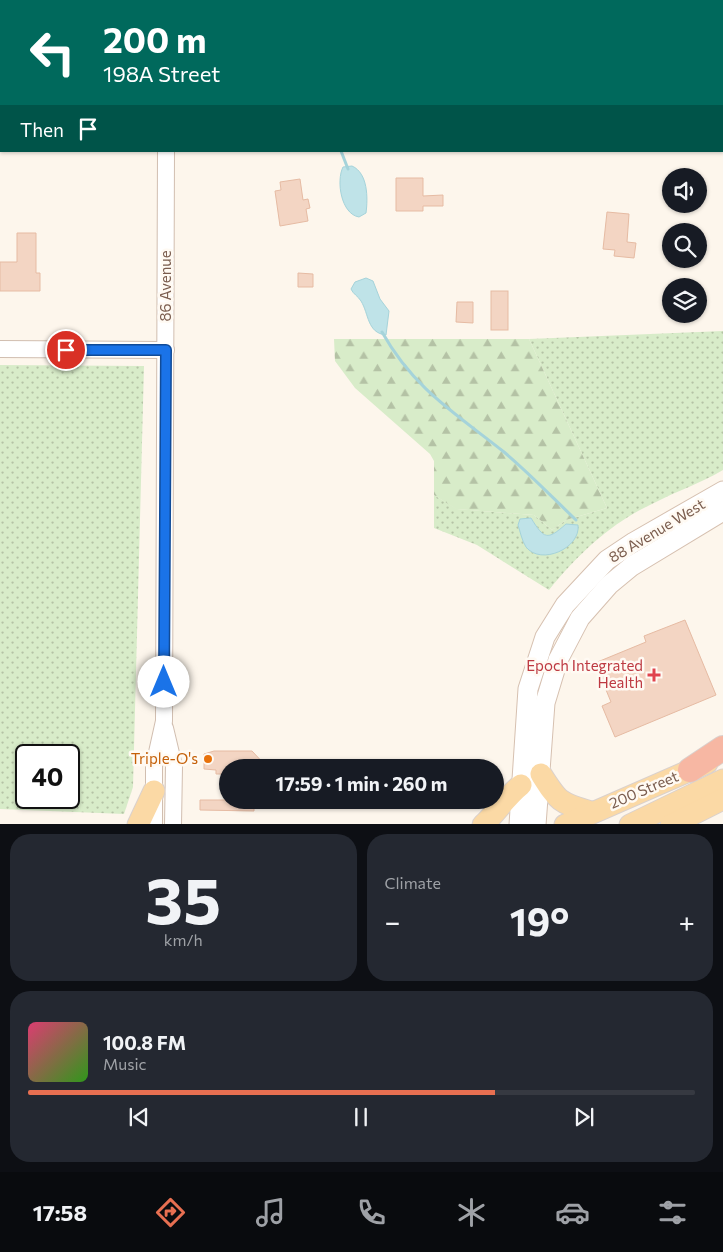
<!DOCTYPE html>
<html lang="en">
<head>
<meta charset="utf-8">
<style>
  :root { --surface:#171b24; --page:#242831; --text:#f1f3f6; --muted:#9ea1a6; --line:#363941; --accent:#e76f51 }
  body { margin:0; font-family:Commissioner,sans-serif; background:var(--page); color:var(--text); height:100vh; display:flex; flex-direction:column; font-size:19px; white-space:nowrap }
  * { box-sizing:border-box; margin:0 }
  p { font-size:16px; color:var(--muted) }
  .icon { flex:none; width:28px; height:28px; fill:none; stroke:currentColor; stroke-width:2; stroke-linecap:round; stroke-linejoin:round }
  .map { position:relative; height:824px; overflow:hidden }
  .drawer { display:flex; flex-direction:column; gap:10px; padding:10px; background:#0d0f14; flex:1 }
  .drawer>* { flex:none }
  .hud { position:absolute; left:0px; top:0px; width:724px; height:152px; box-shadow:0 1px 4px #0004; background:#00695c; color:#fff; overflow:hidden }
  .fabs { position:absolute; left:662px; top:168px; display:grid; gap:10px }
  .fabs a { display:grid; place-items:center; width:45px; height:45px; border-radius:50%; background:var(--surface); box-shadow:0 1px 4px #0004; font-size:25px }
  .speed { position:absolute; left:15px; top:744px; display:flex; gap:10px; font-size:25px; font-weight:700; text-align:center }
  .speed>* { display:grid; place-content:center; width:65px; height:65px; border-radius:50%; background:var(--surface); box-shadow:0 1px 4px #0004; line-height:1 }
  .speed .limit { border:2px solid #111; border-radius:8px; background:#fff; color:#111 }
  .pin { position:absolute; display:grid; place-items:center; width:42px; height:42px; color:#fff; margin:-21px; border:2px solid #fff; border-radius:50%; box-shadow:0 1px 5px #0007 }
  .me { position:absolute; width:55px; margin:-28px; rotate:0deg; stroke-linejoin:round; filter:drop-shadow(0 0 4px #0008) }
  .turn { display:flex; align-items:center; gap:18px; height:105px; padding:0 20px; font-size:22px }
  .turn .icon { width:65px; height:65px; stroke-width:2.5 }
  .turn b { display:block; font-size:35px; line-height:42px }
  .then { display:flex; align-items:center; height:48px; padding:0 20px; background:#0003; gap:10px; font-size:19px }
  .big { font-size:38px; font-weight:700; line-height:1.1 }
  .drawer .tile { flex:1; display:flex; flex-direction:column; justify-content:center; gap:8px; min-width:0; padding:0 18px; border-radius:20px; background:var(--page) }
  .drawer .dial { align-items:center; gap:0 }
  .dial b { font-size:65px; line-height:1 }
  .song { display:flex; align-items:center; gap:15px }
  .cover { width:60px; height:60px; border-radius:8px; background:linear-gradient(135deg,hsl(340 70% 55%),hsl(110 70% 35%)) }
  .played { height:5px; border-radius:2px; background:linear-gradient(90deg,var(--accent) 70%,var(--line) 70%) }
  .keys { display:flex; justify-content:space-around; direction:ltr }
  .heat { display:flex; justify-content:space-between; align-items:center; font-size:28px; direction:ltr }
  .drawer .tiles { flex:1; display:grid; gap:10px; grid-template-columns:1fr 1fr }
  .tile:last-child { grid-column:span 2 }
  .trip { position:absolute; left:219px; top:759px; width:285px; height:50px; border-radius:25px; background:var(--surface); box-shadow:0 1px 4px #0004; font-weight:700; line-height:50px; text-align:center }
  .tabs { display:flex; height:80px; justify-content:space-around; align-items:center; background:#090b0e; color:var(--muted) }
  .tabs .icon { width:35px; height:35px }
  .tabs .selected { color:var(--accent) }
  .tabs b { font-size:22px; color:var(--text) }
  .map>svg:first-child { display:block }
</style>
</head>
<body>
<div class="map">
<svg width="723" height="825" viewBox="0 0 723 825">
  <defs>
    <pattern id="grass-dots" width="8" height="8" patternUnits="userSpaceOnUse" patternTransform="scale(1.25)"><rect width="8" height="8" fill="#d8ecc9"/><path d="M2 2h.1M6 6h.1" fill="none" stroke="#b4c2a5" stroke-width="1.8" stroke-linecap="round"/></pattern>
    <pattern id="forest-firs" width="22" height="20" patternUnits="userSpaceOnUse" patternTransform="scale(1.25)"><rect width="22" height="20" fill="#d8ecc9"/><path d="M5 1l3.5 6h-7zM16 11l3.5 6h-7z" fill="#b4c2a5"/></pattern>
  </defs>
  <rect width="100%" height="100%" fill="#fdf6ec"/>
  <g fill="url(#grass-dots)" fill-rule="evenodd">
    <path d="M 723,331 L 723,470 C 701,483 677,491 654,503 C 612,522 578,554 549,590 L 477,545 L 434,528 L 434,495 L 457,509 L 534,515 L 552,530 L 566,520 L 607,508 L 529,339 ZM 531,518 C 544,539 547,541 567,524 L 545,554 L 535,553 L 526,546 Z"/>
    <path d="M 0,365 L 144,366 L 133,787 L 124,814 L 0,809 ZM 26,755 L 69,755 L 69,798 L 26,798 Z"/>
  </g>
  <path fill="url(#forest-firs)" d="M 334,339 L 529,339 L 607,508 L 566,520 L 552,530 L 534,515 L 456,509 L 434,495 L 434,461 L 430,454 L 355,388 L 335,361 Z"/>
  <g fill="#bfe3e8" stroke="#a5d3da">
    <path d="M 352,166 C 368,173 368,198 366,213 L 359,217 C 341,214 336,181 343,167 Z"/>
    <path d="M 366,278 L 373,281 L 380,299 L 389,311 L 386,335 C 367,333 369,314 361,301 C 358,296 353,294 351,289 L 355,282 Z"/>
    <path d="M 531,518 C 544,539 547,541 566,524 L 578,525 C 581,548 541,566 526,547 C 522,541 520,531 518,525 L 520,519 Z"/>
  </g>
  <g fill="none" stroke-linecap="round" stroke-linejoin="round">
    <g stroke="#a5d3da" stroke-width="3">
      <path d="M 286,0 L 286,1"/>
      <path d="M 341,151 L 348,169"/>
      <path d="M 382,332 C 414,389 455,413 504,452 C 529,473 552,497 576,520"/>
    </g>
  </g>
  <g fill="#f3d5c3" stroke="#e6bba3">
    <path d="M 396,178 L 423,178 L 423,196 L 443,195 L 443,206 L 423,206 L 423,211 L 396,211 Z"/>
    <path d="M 300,179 L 303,200 L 308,199 L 310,208 L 306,209 L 308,221 L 280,226 L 275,191 L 281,190 L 280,182 Z"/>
    <path d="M 607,212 L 629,214 L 627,242 L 636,243 L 634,258 L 614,256 L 615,250 L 603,249 Z"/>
    <path d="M 17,233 L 36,233 L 36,273 L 40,273 L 40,291 L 0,291 L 0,262 L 17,262 Z"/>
    <path d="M 298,273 L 313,274 L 313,287 L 298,287 Z"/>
    <rect x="491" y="291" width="17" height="39"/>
    <path d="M 457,302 L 473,302 L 473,323 L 456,322 Z"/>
    <path d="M 685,620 L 716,695 L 615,737 L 602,706 L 611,702 L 595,663 L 646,642 L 644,636 Z"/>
    <path d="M 214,751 L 252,751 L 268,768 L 228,768 L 228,774 L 216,774 L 216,770 L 204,769 L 204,754 Z"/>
    <path d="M 200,800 L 254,800 L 254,811 L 200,810 Z"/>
  </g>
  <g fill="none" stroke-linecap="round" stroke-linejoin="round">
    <g stroke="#d1beb0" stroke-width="18">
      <g id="tertiary">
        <path d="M 165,0 L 165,1"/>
        <path d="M 0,349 L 166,350"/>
        <path d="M 165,728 L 174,766 L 173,825"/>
        <path d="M 154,825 L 154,766 L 164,721 L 166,151"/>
      </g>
    </g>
    <g stroke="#d6c0b0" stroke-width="21">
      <g id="secondary">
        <path d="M 519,825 L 528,689 L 545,637 L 565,605 L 607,560 L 634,542 L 723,491"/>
        <path d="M 536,825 L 545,703 L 558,660 L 580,618 L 609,585 L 632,566 L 723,511"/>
      </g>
    </g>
    <g stroke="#dad1cd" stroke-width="23">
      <g id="primary">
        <path d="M 541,774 C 558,801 559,803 591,812"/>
        <path d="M 138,825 L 154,791"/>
        <path d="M 483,825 C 497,812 506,797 521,785"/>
        <path d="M 565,825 L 707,763"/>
        <path d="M 630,825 L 723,780"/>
        <path d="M 671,825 L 723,799"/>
      </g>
    </g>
    <g stroke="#dad1cd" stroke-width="26">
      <path id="motorway" d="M 690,770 L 723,748"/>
    </g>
    <use href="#tertiary" stroke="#fff" stroke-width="16"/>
    <use href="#secondary" stroke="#fff" stroke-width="19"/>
    <use href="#primary" stroke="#fbd9a5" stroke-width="21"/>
    <use href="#motorway" stroke="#f7b7a3" stroke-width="24"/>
  </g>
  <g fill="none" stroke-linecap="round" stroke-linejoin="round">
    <g stroke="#114b97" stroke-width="12">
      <path id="route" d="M 66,350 L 166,350 L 164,682"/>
    </g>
    <use href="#route" stroke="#1a73e8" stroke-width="9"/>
  </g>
  <path fill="#e0444e" stroke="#fffaf3" stroke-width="2" d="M651.5 667.5h5v5h5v5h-5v5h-5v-5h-5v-5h5z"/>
  <circle fill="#e8710a" stroke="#fffaf3" stroke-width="2" cx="208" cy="759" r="5"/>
  <g text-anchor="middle" stroke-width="5" stroke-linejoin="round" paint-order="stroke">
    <g font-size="15" fill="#7a5c4d" stroke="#fffaf3">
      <text transform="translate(166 286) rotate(-90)" y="5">86 Avenue</text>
      <text transform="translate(657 531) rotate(-31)" y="5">88 Avenue West</text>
      <text transform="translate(644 790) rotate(-23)" y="5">200 Street</text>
    </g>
    <g font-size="15" fill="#be3a42" stroke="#fffaf3" text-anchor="end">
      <text x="643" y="671">Epoch Integrated<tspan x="643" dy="17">Health</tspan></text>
    </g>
    <g font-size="15" fill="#c56008" stroke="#fffaf3" text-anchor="end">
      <text x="198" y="764">Triple-O's</text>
    </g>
  </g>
</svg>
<div class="fabs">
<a><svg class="icon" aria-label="sound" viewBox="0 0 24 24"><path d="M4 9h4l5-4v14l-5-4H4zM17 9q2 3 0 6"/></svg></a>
<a><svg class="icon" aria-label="search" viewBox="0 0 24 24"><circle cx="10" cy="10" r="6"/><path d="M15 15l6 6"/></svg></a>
<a><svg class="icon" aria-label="layers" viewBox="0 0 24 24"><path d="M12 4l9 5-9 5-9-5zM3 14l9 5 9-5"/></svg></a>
</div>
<div class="speed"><div class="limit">40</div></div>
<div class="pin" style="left:66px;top:350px;background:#d93025"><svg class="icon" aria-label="arrive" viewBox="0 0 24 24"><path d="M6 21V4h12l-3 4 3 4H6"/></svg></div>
<svg class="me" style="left:164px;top:682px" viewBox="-20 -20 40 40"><circle r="19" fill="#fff"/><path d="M0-13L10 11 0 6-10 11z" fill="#1a73e8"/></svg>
<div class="trip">17:59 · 1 min · 260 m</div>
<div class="hud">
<div class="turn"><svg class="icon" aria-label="left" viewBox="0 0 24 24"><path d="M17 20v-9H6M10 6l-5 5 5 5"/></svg><div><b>200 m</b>198A Street</div></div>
<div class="then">Then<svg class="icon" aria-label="arrive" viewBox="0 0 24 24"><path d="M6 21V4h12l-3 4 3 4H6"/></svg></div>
</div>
</div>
<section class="drawer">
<div class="tiles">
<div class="tile dial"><b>35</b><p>km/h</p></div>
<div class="tile"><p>Climate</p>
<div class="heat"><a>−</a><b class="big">19°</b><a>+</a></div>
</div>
<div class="tile">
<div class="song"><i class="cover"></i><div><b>100.8 FM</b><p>Music</p></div></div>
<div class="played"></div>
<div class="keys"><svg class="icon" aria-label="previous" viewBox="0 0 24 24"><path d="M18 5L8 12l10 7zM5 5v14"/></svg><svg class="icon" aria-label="pause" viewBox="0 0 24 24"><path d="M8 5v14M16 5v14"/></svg><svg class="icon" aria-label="next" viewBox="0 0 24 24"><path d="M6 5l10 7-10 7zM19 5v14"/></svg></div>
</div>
</div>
</section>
<nav class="tabs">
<b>17:58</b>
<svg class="icon selected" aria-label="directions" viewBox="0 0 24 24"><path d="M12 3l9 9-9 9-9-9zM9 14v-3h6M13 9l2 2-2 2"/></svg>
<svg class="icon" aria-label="music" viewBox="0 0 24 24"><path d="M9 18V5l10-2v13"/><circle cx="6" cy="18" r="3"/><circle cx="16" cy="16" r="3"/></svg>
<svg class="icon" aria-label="phone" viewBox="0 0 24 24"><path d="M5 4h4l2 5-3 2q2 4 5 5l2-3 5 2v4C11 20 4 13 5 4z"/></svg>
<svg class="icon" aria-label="climate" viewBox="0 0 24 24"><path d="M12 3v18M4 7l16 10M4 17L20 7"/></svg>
<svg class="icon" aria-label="car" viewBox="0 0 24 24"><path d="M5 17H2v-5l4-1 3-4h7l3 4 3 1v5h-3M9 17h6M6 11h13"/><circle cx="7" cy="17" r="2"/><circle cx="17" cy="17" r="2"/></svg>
<svg class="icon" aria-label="filters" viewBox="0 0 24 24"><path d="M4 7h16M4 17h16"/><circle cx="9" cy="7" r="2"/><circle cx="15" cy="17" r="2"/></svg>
</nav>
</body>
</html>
